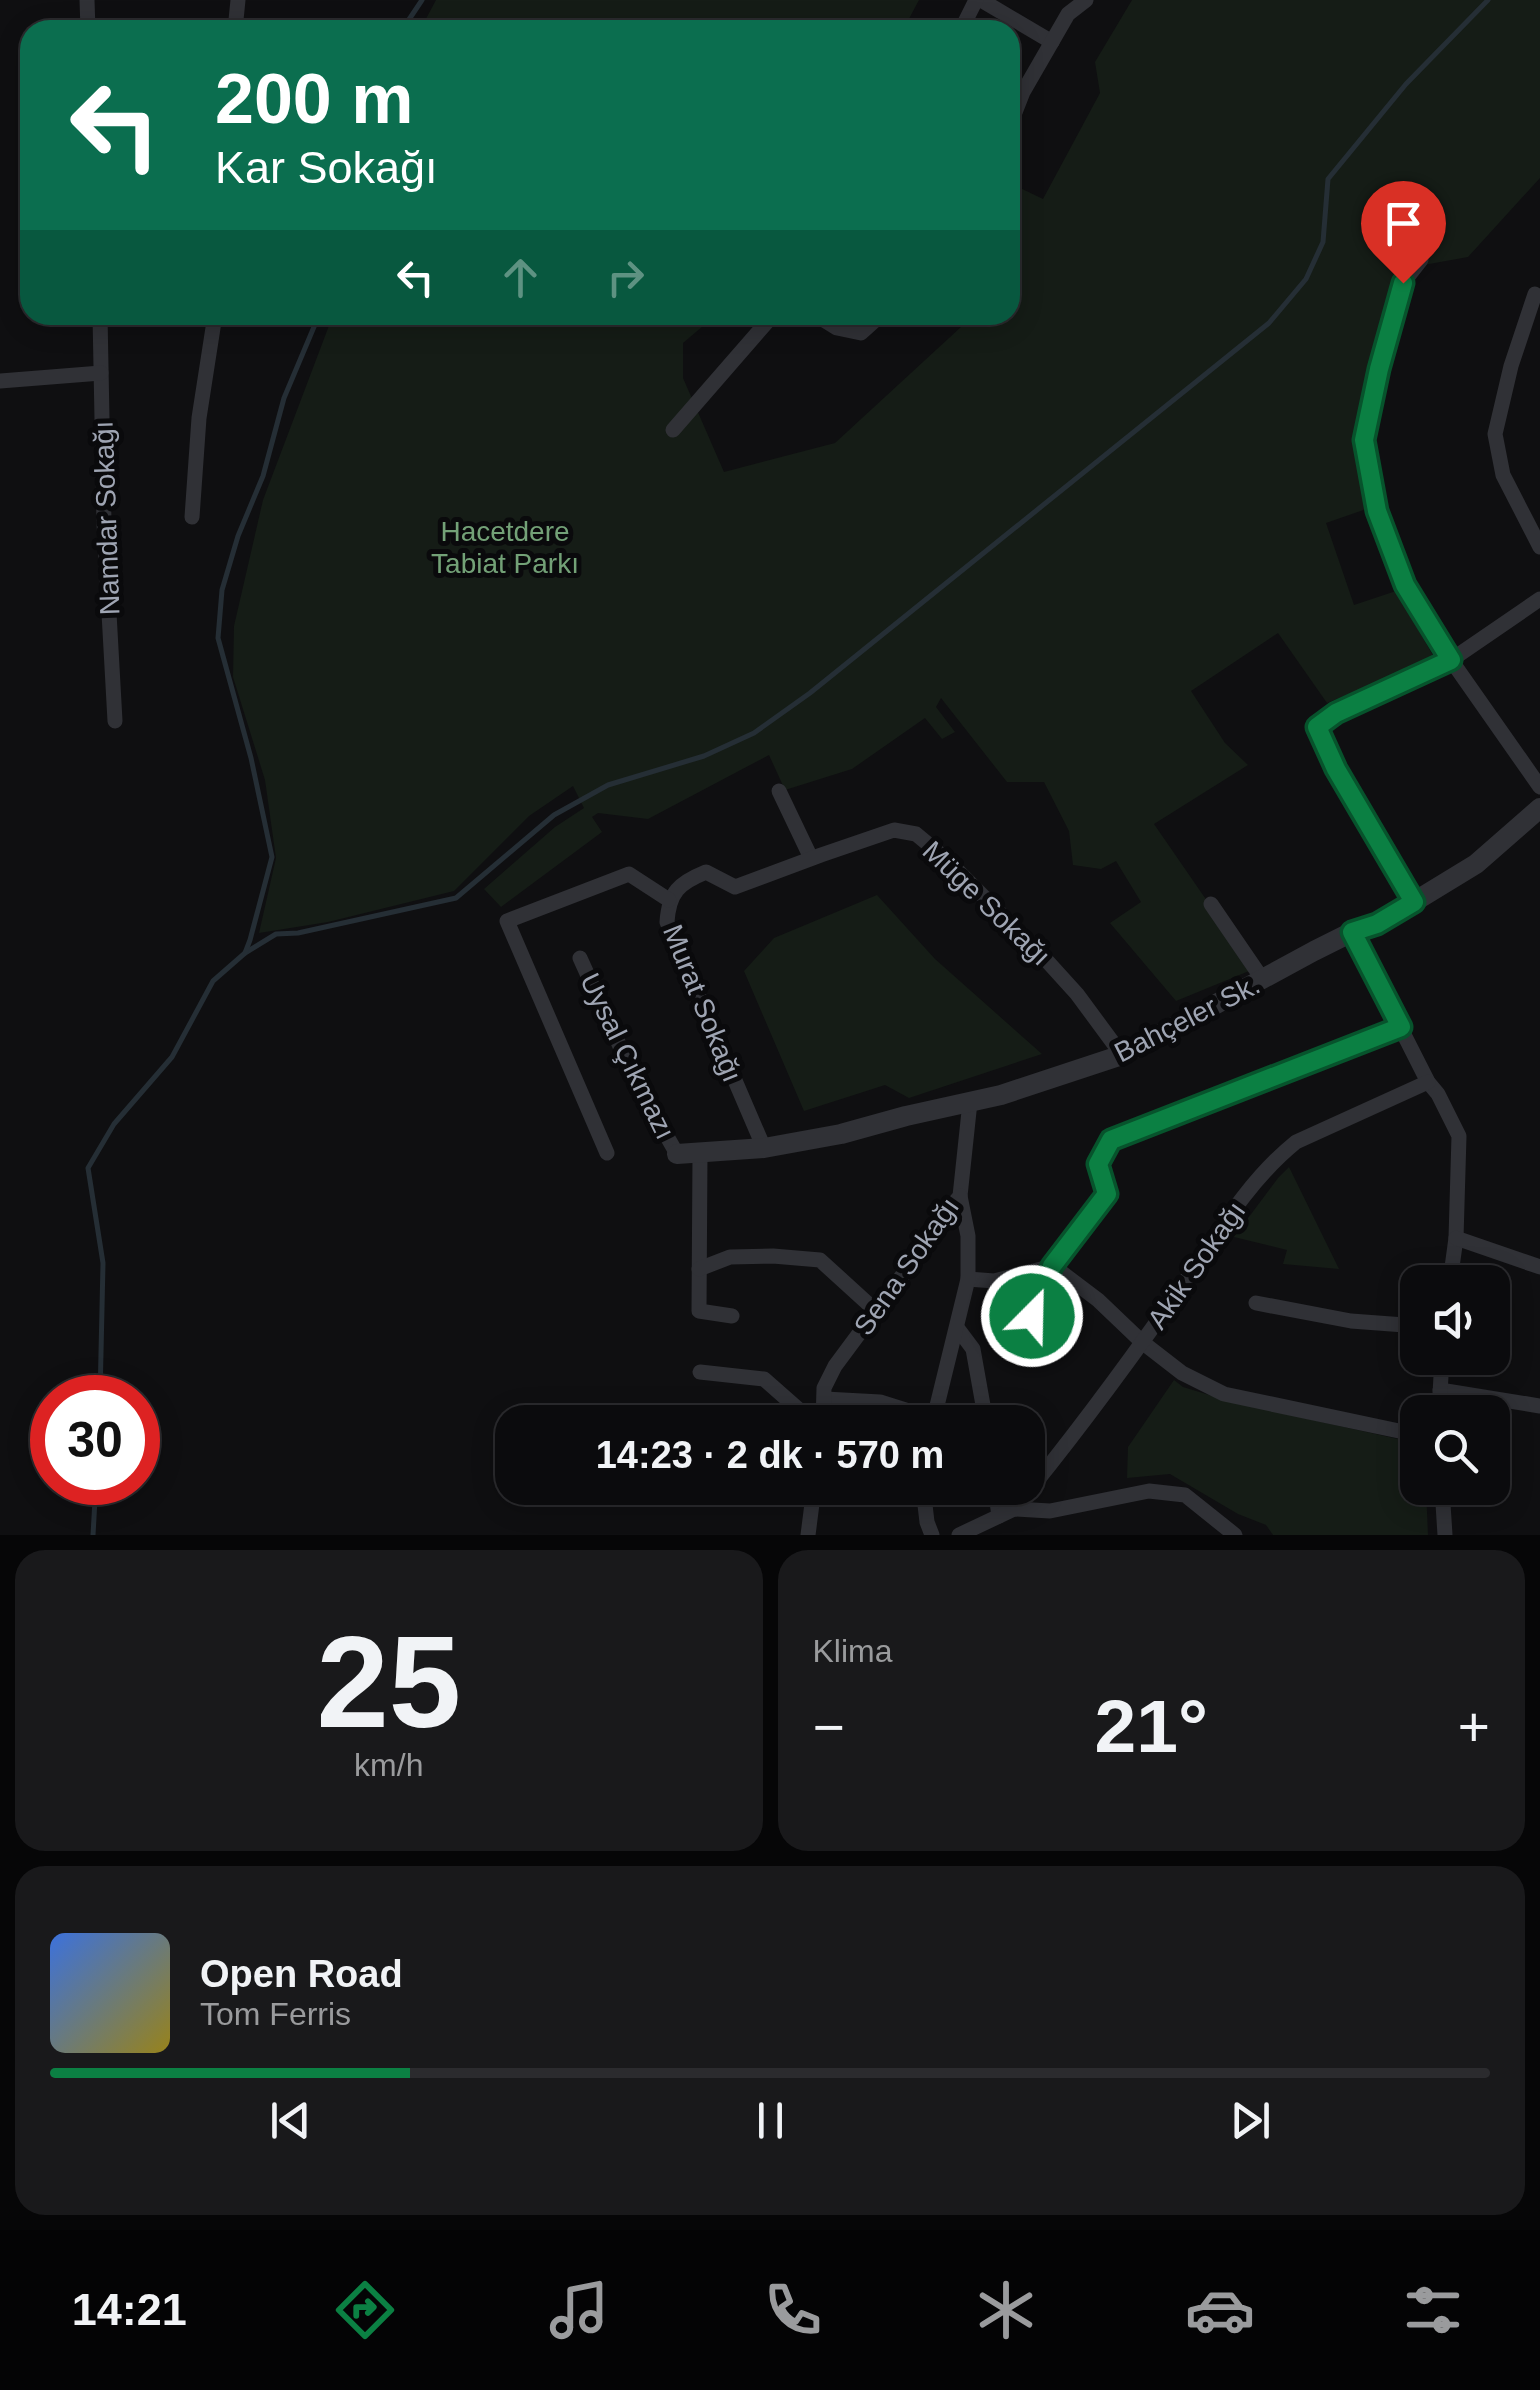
<!DOCTYPE html>
<html lang="tr">
<head>
<meta charset="utf-8">
<style>
  :root { --surface:#0b0b0d; --page:#19191b; --text:#f1f3f6; --muted:#9a9b9d; --line:#2b2b2e; --accent:#0b8043 }
  body { margin:0; font-family:Arial,sans-serif; background:var(--page); color:var(--text); height:100vh; display:flex; flex-direction:column; font-size:38px; white-space:nowrap }
  * { box-sizing:border-box; margin:0 }
  p { font-size:32px; color:var(--muted) }
  .icon { flex:none; width:55px; height:55px; fill:none; stroke:currentColor; stroke-width:2; stroke-linecap:round; stroke-linejoin:round }
  .map { position:relative; height:1535px; overflow:hidden }
  .side { display:flex; flex-direction:column; gap:15px; padding:15px; background:#060607; flex:1 }
  .side>* { flex:none }
  .banner { position:absolute; left:20px; top:20px; width:1000px; height:305px; border-radius:30px; box-shadow:0 5px 25px #0003,0 0 0 2px var(--line); background:#0b6e4f; color:#fff; overflow:hidden }
  .tools { position:absolute; left:1400px; top:1265px; display:grid; gap:20px }
  .tools a { display:grid; place-items:center; width:110px; height:110px; border-radius:20px; background:var(--surface); box-shadow:0 5px 25px #0003,0 0 0 2px var(--line); font-size:50px }
  .speed { position:absolute; left:30px; top:1375px; display:flex; gap:20px; font-size:50px; font-weight:700; text-align:center }
  .speed>* { display:grid; place-content:center; width:130px; height:130px; border-radius:50%; background:var(--surface); box-shadow:0 5px 25px #0003,0 0 0 2px var(--line); line-height:1 }
  .speed .limit { border:15px solid #d22; background:#fff; color:#111 }
  .pin { position:absolute; display:grid; place-items:center; width:85px; height:85px; color:#fff; margin:-102px -42px; border-radius:50% 50% 50% 0; rotate:-45deg; box-shadow:0 0 10px #0007 }
  .pin .icon { rotate:45deg }
  .me { position:absolute; width:110px; margin:-55px; rotate:23deg; stroke-linejoin:round; filter:drop-shadow(0 0 8px #0008) }
  .turn { display:flex; align-items:center; gap:35px; height:210px; padding:0 30px; font-size:45px }
  .turn .icon { width:130px; height:130px; stroke-width:2.5 }
  .turn b { display:block; font-size:70px; line-height:85px }
  .lanes { display:flex; align-items:center; height:95px; padding:0 30px; background:#0003; justify-content:center; gap:50px; direction:ltr }
  .lanes .off { opacity:.35 }
  .big { font-size:75px; font-weight:800; line-height:1.1 }
  .side .widget { flex:1; display:flex; flex-direction:column; justify-content:center; gap:15px; min-width:0; padding:0 35px; border-radius:30px; background:var(--page) }
  .side .dial { align-items:center; gap:0 }
  .dial b { font-size:130px; line-height:1 }
  .song { display:flex; align-items:center; gap:30px }
  .cover { width:120px; height:120px; border-radius:15px; background:linear-gradient(135deg,hsl(220 70% 55%),hsl(50 70% 35%)) }
  .played { height:10px; border-radius:5px; background:linear-gradient(90deg,var(--accent) 25%,var(--line) 25%) }
  .keys { display:flex; justify-content:space-around; direction:ltr }
  .heat { display:flex; justify-content:space-between; align-items:center; font-size:55px; direction:ltr }
  .side .tiles { flex:1; display:grid; gap:15px; grid-template-columns:1fr 1fr }
  .widget:last-child { grid-column:span 2 }
  .trip { position:absolute; left:495px; top:1405px; width:550px; height:100px; border-radius:30px; background:var(--surface); box-shadow:0 5px 25px #0003,0 0 0 2px var(--line); font-weight:800; line-height:100px; text-align:center }
  .tab-bar { display:flex; height:160px; justify-content:space-around; align-items:center; background:#040405; color:var(--muted) }
  .tab-bar .icon { width:70px; height:70px }
  .tab-bar .on { color:var(--accent) }
  .tab-bar b { font-size:45px; color:var(--text) }
  .map>svg:first-child { display:block }
</style>
</head>
<body>
<div class="map">
<svg width="1540" height="1535" viewBox="0 0 1540 1535">
  <rect width="100%" height="100%" fill="#0f0f11"/>
  <g fill="#151c16">
    <path d="M 436,0 L 919,0 L 903,30 L 420,30 Z"/>
    <path d="M 1132,0 L 1540,0 L 1540,178 L 1468,257 L 1396,270 L 1358,436 L 1375,506 L 1326,523 L 1354,605 L 1396,591 L 1435,659 L 1327,703 L 1278,633 L 1191,691 L 1225,743 L 1248,765 L 1154,824 L 1254,969 L 1176,1001 L 1110,923 L 1141,902 L 1116,861 L 1101,869 L 1073,865 L 1069,831 L 1044,782 L 1007,782 L 941,698 L 936,707 L 955,732 L 942,739 L 925,718 L 852,769 L 785,790 L 769,755 L 648,819 L 598,813 L 592,817 L 602,832 L 501,907 L 484,889 L 555,827 L 584,808 L 573,786 L 529,816 L 454,891 L 328,922 L 259,933 L 276,858 L 265,780 L 233,677 L 234,626 L 263,500 L 333,315 L 716,315 L 683,343 L 683,378 L 724,472 L 835,443 L 974,315 L 1010,315 L 1010,280 L 1014,276 L 1010,270 L 1010,183 L 1043,199 L 1100,93 L 1095,62 Z"/>
    <path d="M 877,895 L 935,959 L 1042,1054 L 909,1098 L 885,1085 L 804,1111 L 744,971 L 774,938 Z"/>
    <path d="M 1289,1167 L 1339,1269 L 1283,1264 L 1287,1250 L 1234,1237 L 1278,1178 Z"/>
    <path d="M 1174,1380 L 1183,1387 L 1232,1402 L 1407,1441 L 1417,1450 L 1418,1488 L 1426,1488 L 1428,1535 L 1273,1535 L 1266,1525 L 1238,1514 L 1170,1474 L 1127,1478 L 1128,1447 Z"/>
  </g>
  <g fill="none" stroke-linecap="round" stroke-linejoin="round">
    <g stroke="#252e35" stroke-width="5">
      <path d="M 402,30 L 422,0"/>
      <path d="M 245,953 L 276,934 L 298,933 L 456,898 L 554,815 L 608,785 L 704,756 L 754,733 L 810,693 L 1269,323 L 1306,279 L 1323,242 L 1328,179 L 1406,84 L 1488,0"/>
      <path d="M 100,1398 L 103,1263 L 88,1168 L 114,1124 L 172,1057 L 213,981 L 245,953 L 250,940 L 272,857 L 251,758 L 218,638 L 222,590 L 238,536 L 263,476 L 284,398 L 319,315"/>
      <path d="M 93,1535 L 96,1482"/>
    </g>
    <g stroke="#303136" stroke-width="15">
      <path d="M 87,0 L 88,30"/>
      <path d="M 981,0 L 1052,42"/>
      <path d="M 235,30 L 238,0"/>
      <path d="M 961,30 L 976,0"/>
      <path d="M 1010,125 L 1023,92 L 1068,14 L 1086,0"/>
      <path d="M 1421,260 L 1403,283 L 1379,369 L 1364,440 L 1377,511 L 1405,585 L 1451,660 L 1540,787"/>
      <path d="M 1535,294 L 1511,366 L 1495,434 L 1503,475 L 1540,547"/>
      <path d="M 100,315 L 104,523 L 115,721"/>
      <path d="M 816,315 L 837,328 L 861,333 L 881,315"/>
      <path d="M 0,381 L 101,373"/>
      <path d="M 673,430 L 773,315"/>
      <path d="M 192,517 L 199,418 L 215,315"/>
      <path d="M 779,791 L 811,858"/>
      <path d="M 1414,902 L 1336,769 L 1317,727 L 1335,713 L 1451,660 L 1540,599"/>
      <path d="M 1211,904 L 1263,980"/>
      <path d="M 1352,932 L 1428,1082 L 1438,1094 L 1459,1136 L 1456,1238 L 1450,1282"/>
      <path d="M 580,958 L 637,1084 L 677,1154"/>
      <path d="M 764,1148 L 667,922 C 669,892 679,883 706,872 L 735,887 L 821,855 L 894,830 L 916,834 L 946,859 L 1038,951 L 1077,994 L 1122,1055"/>
      <path d="M 607,1153 L 507,921 L 629,874 L 669,900"/>
      <path d="M 700,1154 L 699,1311 L 732,1316"/>
      <path d="M 1456,1238 L 1540,1267"/>
      <path d="M 699,1269 L 730,1257 L 773,1256 L 820,1260 L 876,1311"/>
      <path d="M 968,1279 L 994,1281 L 1053,1266 L 1098,1300 L 1142,1342 L 1182,1373 L 1224,1394 L 1418,1435"/>
      <path d="M 1256,1303 L 1351,1321 L 1418,1326"/>
      <path d="M 958,1329 L 973,1349 L 986,1422"/>
      <path d="M 1024,1334 L 1053,1266 L 1107,1194 L 1099,1164 L 1111,1140 L 1401,1027"/>
      <path d="M 700,1372 L 764,1379 L 806,1416 L 824,1414"/>
      <path d="M 1440,1390 L 1540,1406"/>
      <path d="M 825,1399 L 880,1402 L 934,1419"/>
      <path d="M 1439,1412 L 1442,1358"/>
      <path d="M 823,1422 L 824,1388 L 835,1366 L 907,1269 L 924,1239 L 960,1196 L 970,1102"/>
      <path d="M 933,1422 L 968,1279 L 968,1236 L 960,1196"/>
      <path d="M 923,1488 L 927,1522 L 932,1535"/>
      <path d="M 995,1488 L 999,1516"/>
      <path d="M 1442,1488 L 1445,1535"/>
      <path d="M 1014,1509 C 1070,1442 1122,1371 1173,1299 C 1212,1244 1243,1185 1296,1142 L 1428,1082"/>
      <path d="M 808,1535 L 814,1488"/>
      <path d="M 959,1535 L 1014,1509 L 1050,1511 L 1149,1491 L 1185,1495 L 1235,1535"/>
    </g>
    <path stroke="#303136" stroke-width="20" d="M 677,1154 L 764,1148 L 841,1134 L 906,1116 L 1001,1095 L 1122,1055 L 1314,951 L 1352,932 L 1377,923 L 1399,911 L 1476,864 L 1540,808"/>
  </g>
  <g fill="none" stroke-linecap="round" stroke-linejoin="round">
    <g stroke="#07532c" stroke-width="25">
      <path id="route" d="M 1032,1316 L 1052,1266 L 1107,1194 L 1098,1164 L 1111,1140 L 1401,1027 L 1352,932 L 1377,924 L 1414,902 L 1336,769 L 1317,727 L 1336,713 L 1451,660 L 1405,585 L 1377,511 L 1364,440 L 1379,369 L 1403,283"/>
    </g>
    <use href="#route" stroke="#0b8043" stroke-width="18"/>
  </g>
  <g text-anchor="middle" stroke-width="10" stroke-linejoin="round" paint-order="stroke">
    <g font-size="28" fill="#9fa5b3" stroke="#0a0a0c">
      <text transform="translate(106 518) rotate(-92)" y="10">Namdar Sokağı</text>
      <text transform="translate(987 903) rotate(44)" y="10">Müge Sokağı</text>
      <text transform="translate(703 1003) rotate(68)" y="10">Murat Sokağı</text>
      <text transform="translate(1187 1018) rotate(-27)" y="10">Bahçeler Sk.</text>
      <text transform="translate(628 1056) rotate(64)" y="10">Uysal Çıkmazı</text>
      <text transform="translate(1196 1265) rotate(-55)" y="10">Akik Sokağı</text>
      <text transform="translate(906 1266) rotate(-55)" y="10">Sena Sokağı</text>
    </g>
    <g font-size="28" fill="#73a177" stroke="#0a0a0c">
      <text x="505" y="541">Hacetdere<tspan x="505" dy="32">Tabiat Parkı</tspan></text>
    </g>
  </g>
</svg>
<div class="tools">
<a><svg class="icon" aria-label="sound" viewBox="0 0 24 24"><path d="M4 9h4l5-4v14l-5-4H4zM17 9q2 3 0 6"/></svg></a>
<a><svg class="icon" aria-label="search" viewBox="0 0 24 24"><circle cx="10" cy="10" r="6"/><path d="M15 15l6 6"/></svg></a>
</div>
<div class="speed"><div class="limit">30</div></div>
<div class="pin" style="left:1403px;top:283px;background:#d93025"><svg class="icon" aria-label="arrive" viewBox="0 0 24 24"><path d="M6 21V4h12l-3 4 3 4H6"/></svg></div>
<svg class="me" style="left:1032px;top:1316px" viewBox="-20 -20 40 40"><circle r="17" fill="#0b8043" stroke="#fff" stroke-width="3"/><path d="M0-11L8 9 0 5-8 9z" fill="#fff"/></svg>
<div class="trip">14:23 · 2 dk · 570 m</div>
<div class="banner">
<div class="turn"><svg class="icon" aria-label="left" viewBox="0 0 24 24"><path d="M17 20v-9H6M10 6l-5 5 5 5"/></svg><div><b>200 m</b>Kar Sokağı</div></div>
<div class="lanes"><svg class="icon" aria-label="left" viewBox="0 0 24 24"><path d="M17 20v-9H6M10 6l-5 5 5 5"/></svg><svg class="icon off" aria-label="ahead" viewBox="0 0 24 24"><path d="M12 20V5M6 11l6-6 6 6"/></svg><svg class="icon off" aria-label="right" viewBox="0 0 24 24"><path d="M7 20v-9h11M14 6l5 5-5 5"/></svg></div>
</div>
</div>
<section class="side">
<div class="tiles">
<div class="widget dial"><b>25</b><p>km/h</p></div>
<div class="widget"><p>Klima</p>
<div class="heat"><a>−</a><b class="big">21°</b><a>+</a></div>
</div>
<div class="widget">
<div class="song"><i class="cover"></i><div><b>Open Road</b><p>Tom Ferris</p></div></div>
<div class="played"></div>
<div class="keys"><svg class="icon" aria-label="previous" viewBox="0 0 24 24"><path d="M18 5L8 12l10 7zM5 5v14"/></svg><svg class="icon" aria-label="pause" viewBox="0 0 24 24"><path d="M8 5v14M16 5v14"/></svg><svg class="icon" aria-label="next" viewBox="0 0 24 24"><path d="M6 5l10 7-10 7zM19 5v14"/></svg></div>
</div>
</div>
</section>
<nav class="tab-bar">
<b>14:21</b>
<svg class="icon on" aria-label="directions" viewBox="0 0 24 24"><path d="M12 3l9 9-9 9-9-9zM9 14v-3h6M13 9l2 2-2 2"/></svg>
<svg class="icon" aria-label="music" viewBox="0 0 24 24"><path d="M9 18V5l10-2v13"/><circle cx="6" cy="18" r="3"/><circle cx="16" cy="16" r="3"/></svg>
<svg class="icon" aria-label="phone" viewBox="0 0 24 24"><path d="M5 4h4l2 5-3 2q2 4 5 5l2-3 5 2v4C11 20 4 13 5 4z"/></svg>
<svg class="icon" aria-label="climate" viewBox="0 0 24 24"><path d="M12 3v18M4 7l16 10M4 17L20 7"/></svg>
<svg class="icon" aria-label="car" viewBox="0 0 24 24"><path d="M5 17H2v-5l4-1 3-4h7l3 4 3 1v5h-3M9 17h6M6 11h13"/><circle cx="7" cy="17" r="2"/><circle cx="17" cy="17" r="2"/></svg>
<svg class="icon" aria-label="filters" viewBox="0 0 24 24"><path d="M4 7h16M4 17h16"/><circle cx="9" cy="7" r="2"/><circle cx="15" cy="17" r="2"/></svg>
</nav>
</body>
</html>
